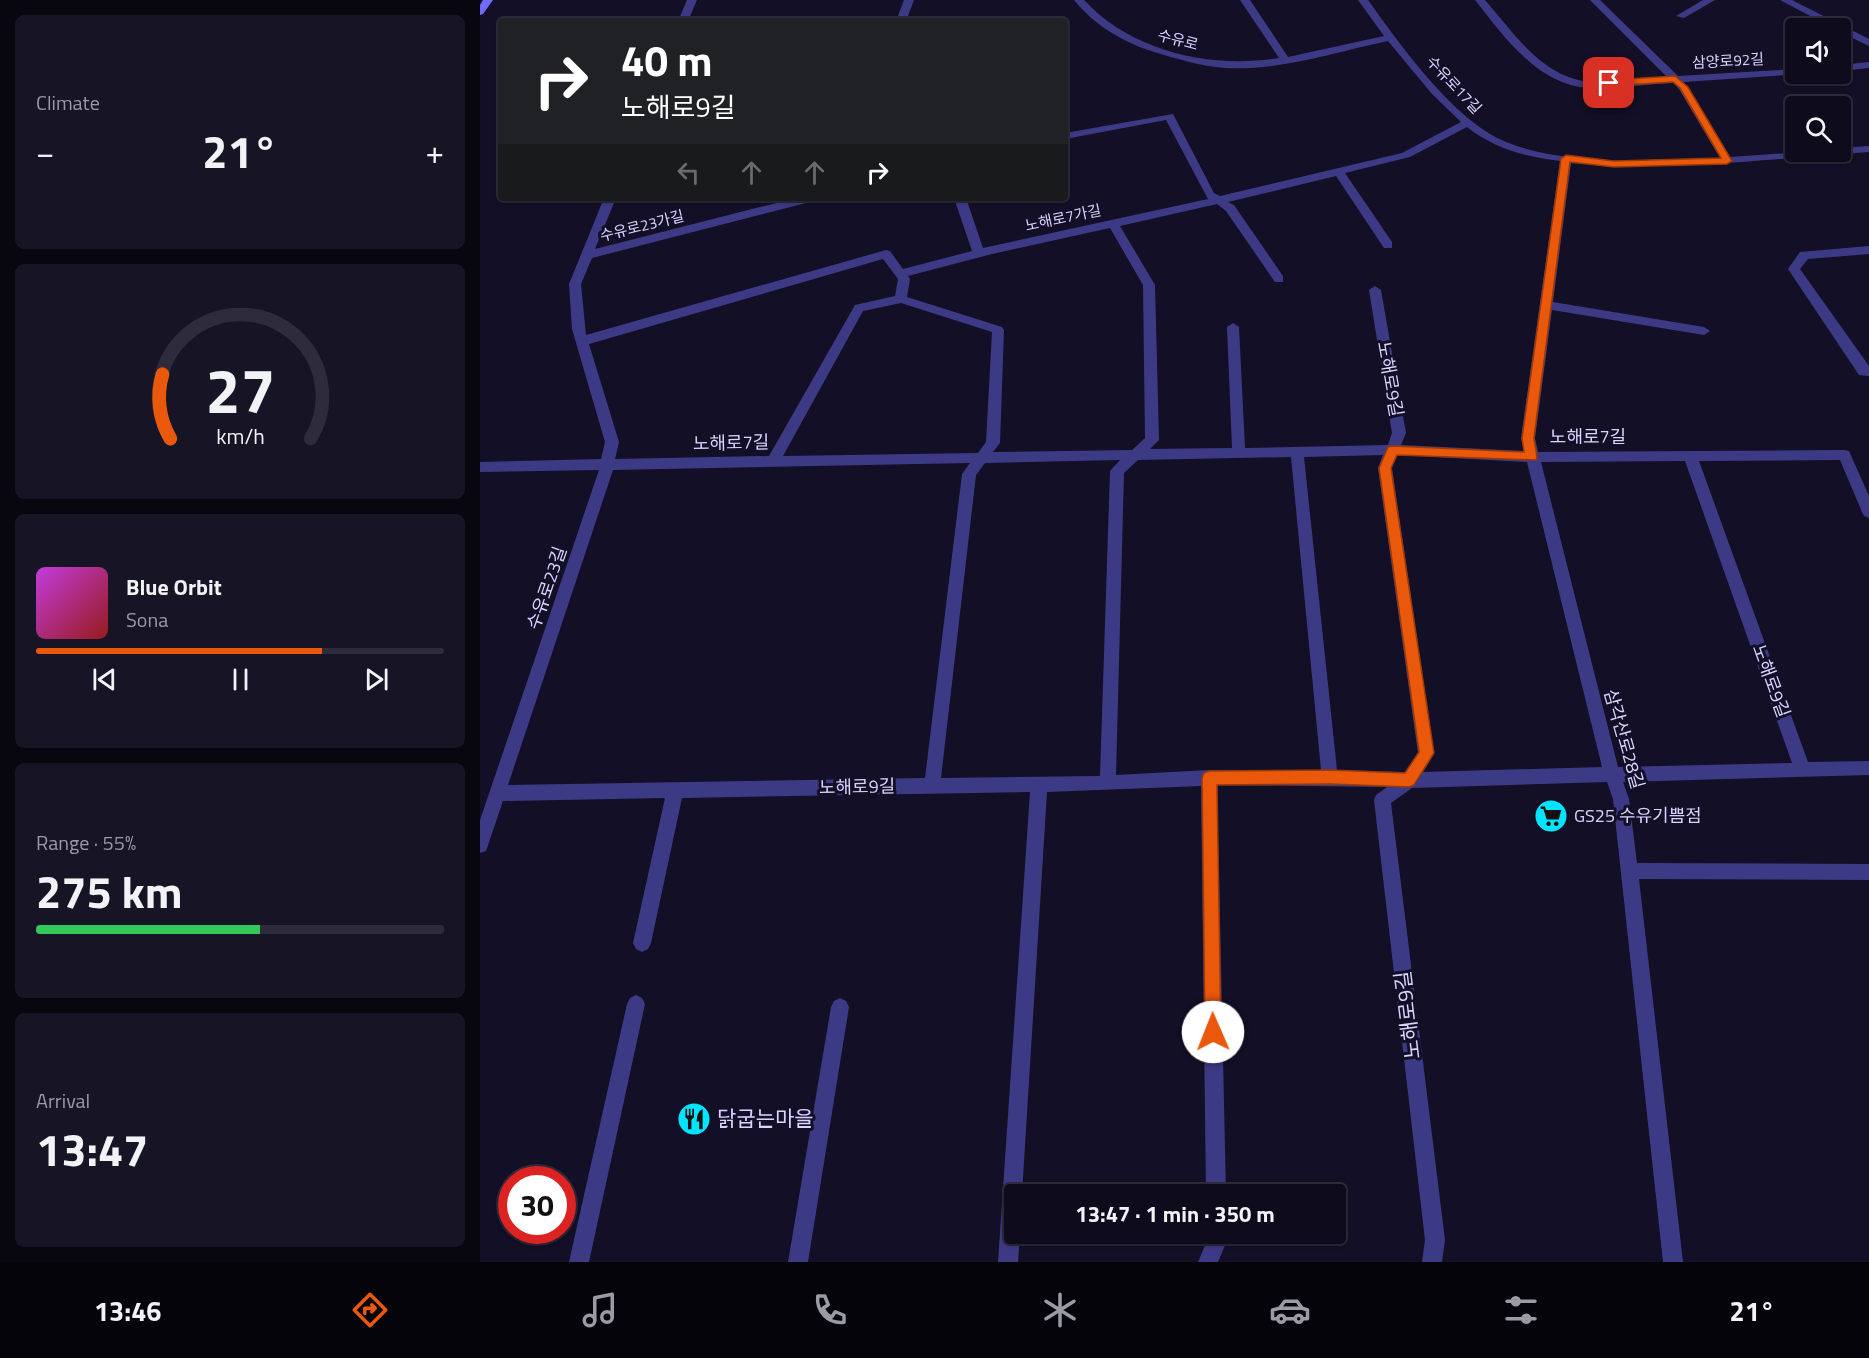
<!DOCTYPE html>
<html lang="en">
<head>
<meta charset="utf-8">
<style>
  :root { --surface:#0e0b1c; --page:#171425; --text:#f1f3f6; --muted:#9b9ba3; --line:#2e2b3b; --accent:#ea580c }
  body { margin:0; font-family:"Titillium Web","Noto Sans KR",sans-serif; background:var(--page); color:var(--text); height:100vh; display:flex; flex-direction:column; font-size:22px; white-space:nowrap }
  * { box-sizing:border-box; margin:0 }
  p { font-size:20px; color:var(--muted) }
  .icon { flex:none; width:33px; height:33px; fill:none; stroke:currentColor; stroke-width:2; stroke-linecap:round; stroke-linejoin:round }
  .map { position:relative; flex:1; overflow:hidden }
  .panel { display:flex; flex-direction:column; gap:15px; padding:15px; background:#08060f; width:480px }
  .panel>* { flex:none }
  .banner { position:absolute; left:18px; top:18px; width:570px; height:183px; border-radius:6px; box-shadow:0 2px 4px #0004,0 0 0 2px var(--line); background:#202124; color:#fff; overflow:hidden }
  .fabs { position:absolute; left:1305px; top:18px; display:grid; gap:12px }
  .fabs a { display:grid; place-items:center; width:66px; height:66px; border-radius:6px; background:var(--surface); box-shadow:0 2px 4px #0004,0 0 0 2px var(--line); font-size:30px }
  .speed { position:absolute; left:18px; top:1166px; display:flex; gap:12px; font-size:30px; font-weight:700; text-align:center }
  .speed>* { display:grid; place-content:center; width:78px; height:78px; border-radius:50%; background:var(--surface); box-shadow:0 2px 4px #0004,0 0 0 2px var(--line); line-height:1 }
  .speed .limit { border:9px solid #d22; background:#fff; color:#111 }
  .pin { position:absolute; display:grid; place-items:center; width:51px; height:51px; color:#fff; margin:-26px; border-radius:12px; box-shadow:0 3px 9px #0006 }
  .me { position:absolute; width:66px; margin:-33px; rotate:359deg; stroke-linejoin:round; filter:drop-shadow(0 0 4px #0008) }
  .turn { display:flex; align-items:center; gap:21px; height:126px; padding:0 24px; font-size:27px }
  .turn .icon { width:78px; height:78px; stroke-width:2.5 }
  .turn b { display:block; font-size:42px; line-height:51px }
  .lanes { display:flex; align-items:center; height:57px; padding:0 24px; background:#0003; justify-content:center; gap:30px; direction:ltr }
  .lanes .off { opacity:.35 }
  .big { font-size:45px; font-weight:700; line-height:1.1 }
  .panel .widget { flex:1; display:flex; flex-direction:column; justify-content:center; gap:9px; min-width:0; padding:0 21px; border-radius:9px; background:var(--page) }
  .panel .dial { align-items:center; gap:0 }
  .dial svg { height:156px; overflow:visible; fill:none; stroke:var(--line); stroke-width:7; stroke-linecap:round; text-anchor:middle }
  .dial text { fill:var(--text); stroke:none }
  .song { display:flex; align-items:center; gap:18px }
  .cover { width:72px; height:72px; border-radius:9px; background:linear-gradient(135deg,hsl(290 70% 55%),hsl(0 70% 35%)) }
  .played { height:6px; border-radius:3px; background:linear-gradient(90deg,var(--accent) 70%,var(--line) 70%) }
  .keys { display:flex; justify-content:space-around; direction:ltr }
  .heat { display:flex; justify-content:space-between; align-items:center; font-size:33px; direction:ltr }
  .charge { height:9px; border-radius:4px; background:linear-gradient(90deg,#34c759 55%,var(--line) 0) }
  .trip { position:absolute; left:524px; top:1184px; width:342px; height:60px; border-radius:6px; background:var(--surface); box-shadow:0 2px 4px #0004,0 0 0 2px var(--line); font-weight:700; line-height:60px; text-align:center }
  .tab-bar { display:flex; height:96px; justify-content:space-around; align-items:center; background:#06040b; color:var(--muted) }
  .tab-bar .icon { width:42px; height:42px }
  .tab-bar .selected { color:var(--accent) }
  .tab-bar b { font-size:27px; color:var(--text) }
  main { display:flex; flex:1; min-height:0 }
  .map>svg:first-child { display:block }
</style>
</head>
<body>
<main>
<section class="panel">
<div class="widget"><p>Climate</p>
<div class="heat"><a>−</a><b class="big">21°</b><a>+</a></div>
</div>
<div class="widget dial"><svg viewBox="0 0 100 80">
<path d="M14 69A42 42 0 1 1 86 69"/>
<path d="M14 69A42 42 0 0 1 10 36" stroke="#ea580c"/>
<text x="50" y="56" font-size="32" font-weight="700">27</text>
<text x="50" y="72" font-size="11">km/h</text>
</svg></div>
<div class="widget">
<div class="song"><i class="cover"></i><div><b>Blue Orbit</b><p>Sona</p></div></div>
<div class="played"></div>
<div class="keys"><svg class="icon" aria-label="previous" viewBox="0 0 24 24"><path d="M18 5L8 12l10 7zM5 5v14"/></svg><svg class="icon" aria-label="pause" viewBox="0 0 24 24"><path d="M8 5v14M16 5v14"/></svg><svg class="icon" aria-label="next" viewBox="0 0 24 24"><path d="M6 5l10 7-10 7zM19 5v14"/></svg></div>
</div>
<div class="widget"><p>Range · 55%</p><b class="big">275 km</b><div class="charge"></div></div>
<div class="widget"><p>Arrival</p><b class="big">13:47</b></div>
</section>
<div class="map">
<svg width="1389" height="1262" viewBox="0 0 1389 1262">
  <rect width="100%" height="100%" fill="#130f26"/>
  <path fill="#241b47" stroke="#3b2d73" stroke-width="1.5" d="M 53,18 L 121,19 L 119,21 L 52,21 Z"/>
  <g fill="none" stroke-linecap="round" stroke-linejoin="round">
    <g fill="#3d3a85" fill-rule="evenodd">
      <path d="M 207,0 L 217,0 L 208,21 L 198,21 Z"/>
      <path d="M 424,0 L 434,0 L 426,21 L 416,21 Z"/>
      <path d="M 594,0 L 604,0 C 652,52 731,69 799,58 L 760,0 L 770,0 L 808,57 L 904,36 L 878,0 L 888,0 C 918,42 964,106 1010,134 C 1065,167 1176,162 1240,158 L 1199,89 L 1193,83 C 1166,84 1137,89 1109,88 C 1058,85 1024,37 995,0 L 1005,0 C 1034,33 1061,76 1108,82 C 1131,84 1163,78 1187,77 L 1110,0 L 1120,0 L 1198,76 L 1316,69 L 1316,74 L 1320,74 L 1204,82 L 1250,157 L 1323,152 L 1360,152 L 1360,148 L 1389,146 L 1389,152 C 1289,159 1191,172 1091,163 L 1073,302 L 1224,327 L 1230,331 L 1224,335 L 1072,310 L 1055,438 L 1058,452 L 1364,450 L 1369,451 L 1389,496 L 1389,518 L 1384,516 L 1382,512 L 1360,460 L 1219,461 L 1328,762 L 1389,761 L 1389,775 L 1143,782 L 1149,799 L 1157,863 L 1389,864 L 1389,880 L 1159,879 L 1203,1262 L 1183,1262 L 1133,799 L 1127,782 L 932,788 L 911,803 L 965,1240 L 962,1262 L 942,1262 L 945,1240 L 894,800 L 896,795 L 907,787 L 737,785 L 746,1194 L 726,1194 L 721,786 L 567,792 L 542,1194 L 534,1194 L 534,1233 L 540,1233 L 538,1262 L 518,1262 L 550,792 L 202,798 L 171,943 L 168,949 L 162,952 L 156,949 L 153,943 L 185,798 L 23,801 L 6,851 L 0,853 L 0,820 L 119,470 L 0,472 L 0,462 L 121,459 L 125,442 L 92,329 L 89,284 L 124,198 L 136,198 L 115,249 L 316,198 L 336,198 L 334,201 L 112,258 L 101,284 L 106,335 L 406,250 L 410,251 L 423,269 L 492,251 L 474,198 L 486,198 L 503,248 L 728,199 L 686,120 L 585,139 L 585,133 L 693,114 L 734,193 L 740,196 L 922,153 L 981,122 L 952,94 L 908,41 C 855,52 800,71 745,68 C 721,66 697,59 674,52 C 643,42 615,26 594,0 ZM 987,127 C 1015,149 1046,157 1080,161 L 1041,438 L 1045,451 L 921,445 L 926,433 L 901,290 L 895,286 L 889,290 L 912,433 L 908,445 L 765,448 L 759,327 L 753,323 L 747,327 L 752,448 L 670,449 L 679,440 L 675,285 L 640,226 L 737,204 L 746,211 L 795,282 L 803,282 L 803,276 L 754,205 L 748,202 L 856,176 L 904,248 L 912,248 L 912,242 L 865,173 L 930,157 ZM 630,228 L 663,285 L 665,438 L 652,450 L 513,452 L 520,443 L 524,330 L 522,327 L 427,297 L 430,279 L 428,276 L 512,254 ZM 403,259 L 418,279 L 415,296 L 375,305 L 289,456 L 135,459 L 139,442 L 109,344 ZM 421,303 L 512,332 L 506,442 L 498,453 L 303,456 L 383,311 ZM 903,455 L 898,468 L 938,753 L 925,772 L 857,770 L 824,457 ZM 917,455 L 1047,462 L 1122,767 L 943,772 L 954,754 L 912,468 ZM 811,457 L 841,770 L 729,770 L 636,775 L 644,473 L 658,460 ZM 640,460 L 630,471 L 620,776 L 461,778 L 496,475 L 505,463 ZM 1205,461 L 1312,763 L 1138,767 L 1061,462 ZM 490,463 L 482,474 L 445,778 L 28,785 L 133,470 Z"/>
      <path d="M 1223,0 L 1235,0 L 1204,18 L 1196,16 Z"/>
      <path d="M 1300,0 L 1312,0 L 1389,39 L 1389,46 L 1360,32 L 1360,28 L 1353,28 Z"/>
      <path d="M 1389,62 L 1389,68 L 1360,71 L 1360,65 Z"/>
      <path d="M 1389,246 L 1389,254 L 1328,259 L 1320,269 L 1389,366 L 1389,376 L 1379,375 L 1308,269 L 1320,252 Z"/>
      <path d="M 156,995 L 162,998 L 165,1004 L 109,1262 L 89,1262 L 147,1004 L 150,998 Z"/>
      <path d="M 360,998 L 366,1001 L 369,1007 L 328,1262 L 308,1262 L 351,1007 L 354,1001 Z"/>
      <path d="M 726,1233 L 746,1233 L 746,1243 L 738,1262 L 718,1262 L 726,1243 Z"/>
    </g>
    <path fill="#6f6bff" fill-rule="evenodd" d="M 3,0 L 13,0 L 3,14 L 0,15 L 0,5 Z"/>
  </g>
  <path fill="#ea580c" stroke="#983908" stroke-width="1.5" d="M 1195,76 L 1208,87 L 1252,161 L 1247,164 L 1134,167 L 1090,162 L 1054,438 L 1057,457 L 1056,460 L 917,455 L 911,468 L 954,753 L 934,785 L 929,787 L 850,784 L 737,785 L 741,1032 L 739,1038 L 733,1041 L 727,1038 L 725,1032 L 722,778 L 724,773 L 729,771 L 850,770 L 925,773 L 939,752 L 899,468 L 908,447 L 913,446 L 1044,452 L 1042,438 L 1081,159 L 1086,155 L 1134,161 L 1241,158 L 1200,88 L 1193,82 L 1129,86 L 1125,83 L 1129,80 Z"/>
  <defs>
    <g id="supermarket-disc" transform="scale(1.725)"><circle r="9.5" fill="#00e5ff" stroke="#130f26"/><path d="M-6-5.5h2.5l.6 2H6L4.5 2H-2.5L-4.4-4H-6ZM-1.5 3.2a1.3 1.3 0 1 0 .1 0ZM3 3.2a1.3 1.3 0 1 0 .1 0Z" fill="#111"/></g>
    <g id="restaurant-disc" transform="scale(1.725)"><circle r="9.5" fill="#00e5ff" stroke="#130f26"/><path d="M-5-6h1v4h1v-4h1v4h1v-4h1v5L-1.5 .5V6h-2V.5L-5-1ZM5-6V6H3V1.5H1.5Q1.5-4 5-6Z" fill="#111"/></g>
  </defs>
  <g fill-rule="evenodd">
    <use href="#supermarket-disc" x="1071" y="816"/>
    <use href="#restaurant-disc" x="214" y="1119"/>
  </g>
  <g text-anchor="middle" stroke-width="6" stroke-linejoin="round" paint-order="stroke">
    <g font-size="15" fill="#d9d4ff" stroke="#130f26">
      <text transform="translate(698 40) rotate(15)" y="5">수유로</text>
      <text transform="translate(1248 61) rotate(-3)" y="5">삼양로92길</text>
      <text transform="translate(974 85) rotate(47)" y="5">수유로17길</text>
      <text transform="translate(583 218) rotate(-12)" y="5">노해로7가길</text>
      <text transform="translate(162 226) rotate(-14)" y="5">수유로23가길</text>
    </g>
    <g font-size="18" fill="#d9d4ff" stroke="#130f26">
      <text transform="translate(910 379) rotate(80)" y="6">노해로9길</text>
      <text x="1108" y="443">노해로7길</text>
      <text transform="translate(251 443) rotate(-1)" y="6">노해로7길</text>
      <text transform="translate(67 588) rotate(-71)" y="6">수유로23길</text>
      <text transform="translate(1291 681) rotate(70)" y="6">노해로9길</text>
      <text transform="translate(1144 739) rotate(74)" y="6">삼각산로28길</text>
      <text transform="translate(377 787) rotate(-1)" y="6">노해로9길</text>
    </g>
    <g font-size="18" fill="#d9d4ff" stroke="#130f26" text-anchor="start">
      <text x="1094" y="822">GS25 수유기쁨점</text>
    </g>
    <g font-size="21" fill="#d9d4ff" stroke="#130f26">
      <text transform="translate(928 1015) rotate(-97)" y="7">노해로9길</text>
    </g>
    <g font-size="21" fill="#d9d4ff" stroke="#130f26" text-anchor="start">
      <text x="237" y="1126">닭굽는마을</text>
    </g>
  </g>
</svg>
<div class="fabs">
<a><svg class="icon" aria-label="sound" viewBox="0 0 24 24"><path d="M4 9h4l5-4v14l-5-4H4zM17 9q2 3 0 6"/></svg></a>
<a><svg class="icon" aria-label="search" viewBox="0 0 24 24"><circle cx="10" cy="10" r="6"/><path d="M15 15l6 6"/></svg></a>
</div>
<div class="speed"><div class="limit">30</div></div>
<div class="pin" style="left:1129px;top:83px;background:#d93025"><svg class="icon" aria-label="arrive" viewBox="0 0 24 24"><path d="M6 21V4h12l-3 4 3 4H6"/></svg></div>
<svg class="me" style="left:733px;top:1032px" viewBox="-20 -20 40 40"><circle r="19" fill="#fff"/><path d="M0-13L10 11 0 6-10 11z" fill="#ea580c"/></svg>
<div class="trip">13:47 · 1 min · 350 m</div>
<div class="banner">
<div class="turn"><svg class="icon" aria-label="right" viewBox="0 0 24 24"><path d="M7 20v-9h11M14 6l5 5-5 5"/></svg><div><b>40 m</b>노해로9길</div></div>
<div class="lanes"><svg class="icon off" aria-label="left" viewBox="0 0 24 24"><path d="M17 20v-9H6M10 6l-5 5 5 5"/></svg><svg class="icon off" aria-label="ahead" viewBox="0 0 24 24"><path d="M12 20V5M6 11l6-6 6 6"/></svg><svg class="icon off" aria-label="ahead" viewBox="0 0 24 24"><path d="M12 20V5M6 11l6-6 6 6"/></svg><svg class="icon" aria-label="right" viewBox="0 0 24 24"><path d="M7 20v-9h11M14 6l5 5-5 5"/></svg></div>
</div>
</div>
</main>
<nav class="tab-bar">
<b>13:46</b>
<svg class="icon selected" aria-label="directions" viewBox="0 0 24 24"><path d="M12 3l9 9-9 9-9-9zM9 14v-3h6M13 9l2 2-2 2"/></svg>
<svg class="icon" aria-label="music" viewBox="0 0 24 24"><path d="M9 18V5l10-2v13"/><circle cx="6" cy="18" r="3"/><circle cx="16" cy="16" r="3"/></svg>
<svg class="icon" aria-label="phone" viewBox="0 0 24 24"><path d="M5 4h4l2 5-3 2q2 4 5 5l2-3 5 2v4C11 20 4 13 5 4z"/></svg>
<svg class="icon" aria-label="climate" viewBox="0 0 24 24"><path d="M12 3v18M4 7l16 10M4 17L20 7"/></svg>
<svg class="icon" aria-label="car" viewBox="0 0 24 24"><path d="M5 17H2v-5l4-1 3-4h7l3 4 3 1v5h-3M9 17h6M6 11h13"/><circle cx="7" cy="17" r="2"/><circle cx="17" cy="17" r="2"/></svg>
<svg class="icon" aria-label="filters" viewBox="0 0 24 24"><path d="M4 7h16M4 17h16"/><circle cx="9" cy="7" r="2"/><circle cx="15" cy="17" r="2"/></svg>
<b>21°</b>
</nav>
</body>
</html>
